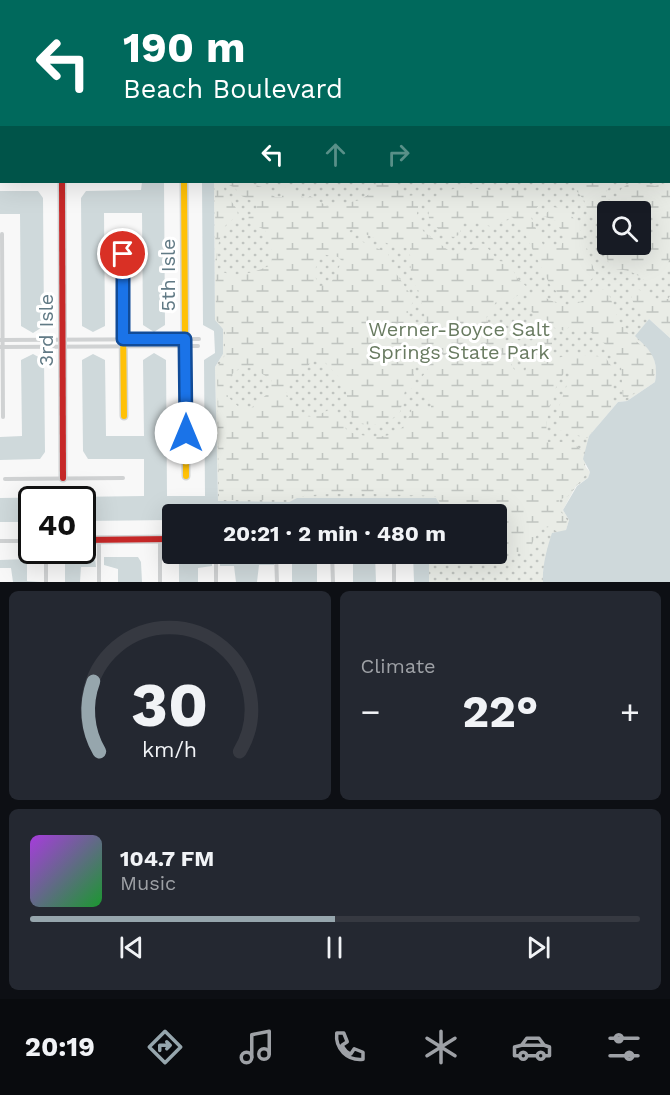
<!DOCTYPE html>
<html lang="en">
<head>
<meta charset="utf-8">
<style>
  :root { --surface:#171b24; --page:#242831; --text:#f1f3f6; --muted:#9ea1a6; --line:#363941; --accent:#96a6ad }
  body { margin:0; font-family:"Work Sans",sans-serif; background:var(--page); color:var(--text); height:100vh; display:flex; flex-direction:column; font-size:22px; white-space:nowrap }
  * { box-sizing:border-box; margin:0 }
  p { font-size:20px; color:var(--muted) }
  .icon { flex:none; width:33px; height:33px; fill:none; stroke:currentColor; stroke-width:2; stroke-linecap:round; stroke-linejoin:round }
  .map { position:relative; height:582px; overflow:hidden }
  .sheet { display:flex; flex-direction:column; gap:9px; padding:9px; background:#0d0f14; flex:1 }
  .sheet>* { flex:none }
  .banner { position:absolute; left:0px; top:0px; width:670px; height:183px; box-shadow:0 6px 24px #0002; background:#00695c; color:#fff; overflow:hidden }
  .controls { position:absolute; left:597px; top:201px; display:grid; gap:12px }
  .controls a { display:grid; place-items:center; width:54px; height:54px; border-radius:6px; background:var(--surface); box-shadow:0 6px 24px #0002; font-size:30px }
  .speed { position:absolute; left:18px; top:486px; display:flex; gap:12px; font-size:30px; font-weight:700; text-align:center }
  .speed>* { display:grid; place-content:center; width:78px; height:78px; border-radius:50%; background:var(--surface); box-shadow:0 6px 24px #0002; line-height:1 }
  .speed .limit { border:3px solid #111; border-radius:9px; background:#fff; color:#111 }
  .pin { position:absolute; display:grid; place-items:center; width:51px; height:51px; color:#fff; margin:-26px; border:3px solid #fff; border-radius:50%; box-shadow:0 2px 6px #0007 }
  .me { position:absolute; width:66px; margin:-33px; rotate:0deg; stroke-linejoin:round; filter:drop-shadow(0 0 4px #0008) }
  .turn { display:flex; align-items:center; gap:21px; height:126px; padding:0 24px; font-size:27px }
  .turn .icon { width:78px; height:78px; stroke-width:2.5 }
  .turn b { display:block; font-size:42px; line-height:51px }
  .lanes { display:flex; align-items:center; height:57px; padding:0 24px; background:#0003; justify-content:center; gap:30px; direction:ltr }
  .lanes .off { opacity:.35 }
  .big { font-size:45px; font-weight:700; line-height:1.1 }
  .sheet .widget { flex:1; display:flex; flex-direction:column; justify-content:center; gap:9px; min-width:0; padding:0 21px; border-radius:9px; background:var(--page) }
  .sheet .dial { align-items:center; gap:0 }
  .dial svg { height:156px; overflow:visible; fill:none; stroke:var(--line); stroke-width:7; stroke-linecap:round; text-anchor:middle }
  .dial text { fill:var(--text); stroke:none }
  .song { display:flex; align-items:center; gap:18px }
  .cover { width:72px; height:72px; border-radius:9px; background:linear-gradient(135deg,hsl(280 70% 55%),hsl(130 70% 35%)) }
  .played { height:6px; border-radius:3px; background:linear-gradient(90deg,var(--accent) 50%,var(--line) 50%) }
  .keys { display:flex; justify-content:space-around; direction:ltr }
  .heat { display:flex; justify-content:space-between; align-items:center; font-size:33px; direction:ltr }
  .sheet .tiles { flex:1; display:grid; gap:9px; grid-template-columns:1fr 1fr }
  .widget:last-child { grid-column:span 2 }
  .trip { position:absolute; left:162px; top:504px; width:345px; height:60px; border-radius:6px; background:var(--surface); box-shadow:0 6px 24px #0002; font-weight:700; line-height:60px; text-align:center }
  .tabs { display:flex; height:96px; justify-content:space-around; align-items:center; background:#090b0e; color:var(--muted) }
  .tabs .icon { width:42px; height:42px }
  .tabs .selected { color:var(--accent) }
  .tabs b { font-size:27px; color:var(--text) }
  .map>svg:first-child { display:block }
</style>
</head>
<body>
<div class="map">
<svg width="670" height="582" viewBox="0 0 670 582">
  <defs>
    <pattern id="grass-dots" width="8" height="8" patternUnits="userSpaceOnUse" patternTransform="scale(1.5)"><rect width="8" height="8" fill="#e9ece6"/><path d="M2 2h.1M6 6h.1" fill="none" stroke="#c0c4c0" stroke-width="1.8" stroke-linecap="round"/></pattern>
    <pattern id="forest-firs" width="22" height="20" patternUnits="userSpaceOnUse" patternTransform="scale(1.5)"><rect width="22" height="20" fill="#e9ece6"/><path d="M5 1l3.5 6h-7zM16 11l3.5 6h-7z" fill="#c0c4c0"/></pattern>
    <pattern id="wetland-marsh" width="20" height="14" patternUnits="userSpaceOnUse" patternTransform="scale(1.5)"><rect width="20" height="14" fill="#e9ece6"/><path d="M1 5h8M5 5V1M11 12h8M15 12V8" fill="none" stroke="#c0c4c0"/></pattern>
  </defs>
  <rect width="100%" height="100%" fill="#f8f8f8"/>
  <path fill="url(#grass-dots)" fill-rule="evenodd" d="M 63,0 L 670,0 L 670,338 L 649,319 L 636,336 C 651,351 659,359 655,382 L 627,401 L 618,402 L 589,436 L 585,466 L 590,472 L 588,478 L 576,486 L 563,510 L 569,520 L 566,530 L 550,540 C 548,555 542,567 543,582 L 429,582 L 429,564 L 433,554 L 496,554 L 496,514 L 445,514 L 440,507 L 298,498 L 289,502 L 218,502 L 215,367 L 223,354 L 223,329 L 215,321 L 214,182 L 669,182 L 669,2 ZM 608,212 L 640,212 L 640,244 L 608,244 Z"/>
  <path fill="url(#forest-firs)" d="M 0,0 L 63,0 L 2,2 L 0,134 Z"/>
  <g fill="url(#wetland-marsh)" fill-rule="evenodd">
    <path d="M 670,154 L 670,259 L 659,280 L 648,284 C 637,272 626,269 611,269 L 603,248 L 600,222 L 589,216 L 584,200 L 570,183 L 557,182 L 613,182 L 606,192 L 606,199 L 618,202 L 621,189 L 631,182 L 655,186 L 669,182 ZM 644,211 L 657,215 L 662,224 L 645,251 L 640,252 L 640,245 L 608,244 L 608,212 Z"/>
    <path d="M 215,182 L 245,182 L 262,187 L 275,197 L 282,197 L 282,188 L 285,187 L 306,199 L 310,196 L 327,206 L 334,206 L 360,200 L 374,191 L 376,182 L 389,182 L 405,196 L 420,195 L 416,220 L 424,232 L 452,253 L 465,254 L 479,243 L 484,244 L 499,261 L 509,262 L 517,278 L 528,288 L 513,299 L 503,298 L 496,302 L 486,319 L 500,343 L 514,338 C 511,352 507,358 515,371 L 525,372 C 528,362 527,358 521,350 L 525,346 L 539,344 C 548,323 537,319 526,305 L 536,293 C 565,307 564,311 594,295 C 600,292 600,289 607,289 L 619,321 L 631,337 L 653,355 L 656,370 L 652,382 L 623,400 L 621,365 L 619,360 L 606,352 L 606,345 L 589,331 L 569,327 L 565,331 L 552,327 L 552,344 L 547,354 L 550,360 L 572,354 L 605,357 L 612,367 L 611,409 L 587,438 L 559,430 L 559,407 L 568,382 L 568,369 C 554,381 542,424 548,442 C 564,443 571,438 583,452 L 582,460 L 588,472 L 568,496 L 559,500 L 558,508 L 567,520 L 565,529 L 556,531 L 550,527 L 541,528 L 531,545 L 535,552 L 497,552 L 496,514 L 447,514 L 436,496 C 406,496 311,489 289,500 L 219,500 L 217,368 L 225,355 L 225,329 L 216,320 ZM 227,184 L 235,188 L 240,195 L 258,204 L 255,212 L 249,215 L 248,222 L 265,230 L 272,252 L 271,265 C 256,272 232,280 218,269 C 215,259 219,233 226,225 C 229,221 234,219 238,216 C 238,204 226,200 224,188 ZM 353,229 L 396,247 L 410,248 C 410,256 410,264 411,272 C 415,290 431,313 422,331 L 417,331 L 409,324 L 408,311 L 414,300 C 404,283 391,271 388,253 L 356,239 L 349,231 ZM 321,254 L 338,257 L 342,261 L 330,285 L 319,286 L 315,276 L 317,257 ZM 423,354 L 428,370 L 420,379 L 418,390 L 431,403 L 431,409 L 412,407 C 405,441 377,440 348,432 L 333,409 C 326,410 322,414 315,416 C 297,420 286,401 286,385 L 299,377 L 312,361 L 323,360 L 344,383 L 352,419 C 366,429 389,425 400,412 L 405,391 L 413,388 L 415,356 ZM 242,367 L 253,368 L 272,380 L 266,395 L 250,409 L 241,409 L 228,397 C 226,382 228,375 242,367 Z"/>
    <path d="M 460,187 L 505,192 L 520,190 L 532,193 L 542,202 L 530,215 L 544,247 L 561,247 L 564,237 L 556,221 L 543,216 L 553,207 C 584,210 585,252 596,274 L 590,281 L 561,295 L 551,287 L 522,228 L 512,217 L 493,227 L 473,221 L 463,222 L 459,235 L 453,237 L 440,231 L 429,219 L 428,206 L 439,193 Z"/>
    <path d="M 632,286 L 656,299 L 668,299 L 670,296 L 670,336 L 650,318 L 647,320 C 636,311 629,300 632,286 Z"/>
  </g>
  <g fill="#cfd9db">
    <path d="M 142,182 L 164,182 L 165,325 L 154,332 L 143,325 L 142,213 L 104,213 L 105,326 L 93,332 L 82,326 L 81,198 L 86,191 L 141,190 Z"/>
    <path d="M 202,182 L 214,182 L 215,320 L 223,329 L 223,354 L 215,367 L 218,501 L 289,502 L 297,498 L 436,498 L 445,514 L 172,514 L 172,520 L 83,521 L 82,500 L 32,500 L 31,522 L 0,522 L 0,498 L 144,496 L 144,459 L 88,459 L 83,451 L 82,360 L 93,354 L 105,360 L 106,436 L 144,436 L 143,360 L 154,353 L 166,360 L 167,496 L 205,496 L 204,360 L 215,353 L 214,331 L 203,325 Z"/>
    <path d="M 0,191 L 38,191 L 43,198 L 44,326 L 33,333 L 21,326 L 20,214 L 0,214 Z"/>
    <path d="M 649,319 L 670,338 L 670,582 L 543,582 C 542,567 547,548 552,533 L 566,530 L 569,520 L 563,510 L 577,486 L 588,478 L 590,472 L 583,459 L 589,436 L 618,402 L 627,401 L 655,382 C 659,359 651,351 635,336 Z"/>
    <path d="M 33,354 L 44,360 L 45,452 L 40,459 L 0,460 L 0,437 L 22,436 L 21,360 Z"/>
    <path d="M 225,554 L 274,555 L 274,565 L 259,565 L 257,582 L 236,582 L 234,566 L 220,566 L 220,560 Z"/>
    <path d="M 353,554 L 375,554 L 376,582 L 353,582 Z"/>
    <path d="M 413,554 L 433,554 L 429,564 L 429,582 L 414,582 Z"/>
    <path d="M 181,556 L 212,556 L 212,566 L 198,568 L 198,582 L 179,582 L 179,558 Z"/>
    <path d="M 281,556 L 314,556 L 317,561 L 317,582 L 292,582 L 292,564 L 281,564 Z"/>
    <path d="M 104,557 L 138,557 L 141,562 L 142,582 L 118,582 L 118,569 L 104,565 Z"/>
    <path d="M 71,558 L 95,558 L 96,567 L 81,567 L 80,582 L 65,582 L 65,563 Z"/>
    <path d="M 27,559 L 27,581 L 41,582 L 13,582 L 11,568 L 0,568 L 0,560 Z"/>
  </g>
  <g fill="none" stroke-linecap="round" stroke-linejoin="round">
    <g stroke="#d2d5d6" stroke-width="9">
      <g id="slow">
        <path d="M 184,182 L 186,476"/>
        <path d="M 122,233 L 124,416"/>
      </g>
    </g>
    <g stroke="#d2d5d6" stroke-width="9">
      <g id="jam">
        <path d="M 62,182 L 63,478"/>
        <path d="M 82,540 L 172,539"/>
      </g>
    </g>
    <g stroke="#d0d2d3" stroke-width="4">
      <path d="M 2,234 L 3,417"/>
      <path d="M 0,340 L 199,339"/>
      <path d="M 0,347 L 198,346"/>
      <path d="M 5,479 L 123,478"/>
      <path d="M 160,539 L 160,582"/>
      <path d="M 99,540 L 99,582"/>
      <path d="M 0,541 L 32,541"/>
      <path d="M 46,550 L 46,582"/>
      <path d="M 216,554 L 216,582"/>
      <path d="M 276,554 L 277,582"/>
      <path d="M 332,554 L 333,582"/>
      <path d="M 394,554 L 394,582"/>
    </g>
    <use href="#slow" stroke="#ffc107" stroke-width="6"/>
    <use href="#jam" stroke="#c62828" stroke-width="6"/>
  </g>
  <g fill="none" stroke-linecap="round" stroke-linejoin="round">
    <g stroke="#114b97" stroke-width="15">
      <path id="route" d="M 123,254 L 123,339 L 185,339 L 186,433"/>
    </g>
    <use href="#route" stroke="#1a73e8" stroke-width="10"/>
  </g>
  <g text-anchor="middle" stroke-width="6" stroke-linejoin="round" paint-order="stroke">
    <g font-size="20" fill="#617a85" stroke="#fff">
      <text transform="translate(168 275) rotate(-90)" y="7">5th Isle</text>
      <text transform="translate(46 330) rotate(-90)" y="7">3rd Isle</text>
    </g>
    <g font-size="20" fill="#697b61" stroke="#fff">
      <text x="459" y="336">Werner-Boyce Salt<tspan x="459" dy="23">Springs State Park</tspan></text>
    </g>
  </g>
</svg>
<div class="controls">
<a><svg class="icon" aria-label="search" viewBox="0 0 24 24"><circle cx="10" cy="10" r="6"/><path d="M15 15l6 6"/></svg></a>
</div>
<div class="speed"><div class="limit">40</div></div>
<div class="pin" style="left:123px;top:254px;background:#d93025"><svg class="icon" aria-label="arrive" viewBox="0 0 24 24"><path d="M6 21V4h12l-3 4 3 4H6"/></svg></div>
<svg class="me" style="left:186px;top:433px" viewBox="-20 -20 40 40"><circle r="19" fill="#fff"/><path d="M0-13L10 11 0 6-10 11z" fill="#1a73e8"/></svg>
<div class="trip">20:21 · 2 min · 480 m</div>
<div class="banner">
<div class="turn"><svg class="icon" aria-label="left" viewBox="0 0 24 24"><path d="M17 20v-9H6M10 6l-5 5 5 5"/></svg><div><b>190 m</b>Beach Boulevard</div></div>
<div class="lanes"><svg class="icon" aria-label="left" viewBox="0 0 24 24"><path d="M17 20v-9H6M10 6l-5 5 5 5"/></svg><svg class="icon off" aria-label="ahead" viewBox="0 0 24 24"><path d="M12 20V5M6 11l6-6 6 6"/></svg><svg class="icon off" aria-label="right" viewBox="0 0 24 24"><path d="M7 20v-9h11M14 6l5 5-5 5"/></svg></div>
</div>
</div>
<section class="sheet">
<div class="tiles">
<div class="widget dial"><svg viewBox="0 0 100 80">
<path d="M14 69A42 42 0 1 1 86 69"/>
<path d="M14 69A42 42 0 0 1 11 33" stroke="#96a6ad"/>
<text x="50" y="56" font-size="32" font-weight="700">30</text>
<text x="50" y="72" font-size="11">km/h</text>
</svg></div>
<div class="widget"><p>Climate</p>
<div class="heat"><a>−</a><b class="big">22°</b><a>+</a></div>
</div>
<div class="widget">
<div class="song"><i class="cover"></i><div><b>104.7 FM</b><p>Music</p></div></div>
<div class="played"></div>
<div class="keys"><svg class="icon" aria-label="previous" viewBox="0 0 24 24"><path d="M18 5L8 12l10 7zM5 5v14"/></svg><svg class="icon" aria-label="pause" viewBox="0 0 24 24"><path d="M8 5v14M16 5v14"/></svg><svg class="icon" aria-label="next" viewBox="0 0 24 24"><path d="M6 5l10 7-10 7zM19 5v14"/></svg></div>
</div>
</div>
</section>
<nav class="tabs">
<b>20:19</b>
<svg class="icon selected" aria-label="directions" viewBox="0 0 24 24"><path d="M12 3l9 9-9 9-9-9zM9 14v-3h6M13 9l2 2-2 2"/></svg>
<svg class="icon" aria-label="music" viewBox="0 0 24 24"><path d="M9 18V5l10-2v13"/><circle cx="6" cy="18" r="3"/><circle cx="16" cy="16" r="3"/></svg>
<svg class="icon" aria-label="phone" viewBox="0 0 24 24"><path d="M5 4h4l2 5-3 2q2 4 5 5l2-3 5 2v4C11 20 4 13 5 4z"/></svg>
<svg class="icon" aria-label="climate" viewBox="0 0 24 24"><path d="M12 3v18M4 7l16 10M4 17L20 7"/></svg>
<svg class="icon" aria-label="car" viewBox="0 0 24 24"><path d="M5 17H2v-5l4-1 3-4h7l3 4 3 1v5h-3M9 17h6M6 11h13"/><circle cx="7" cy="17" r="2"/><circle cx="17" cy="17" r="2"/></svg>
<svg class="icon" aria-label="filters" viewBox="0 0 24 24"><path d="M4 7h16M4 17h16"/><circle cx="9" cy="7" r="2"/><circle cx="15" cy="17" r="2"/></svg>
</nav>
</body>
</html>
